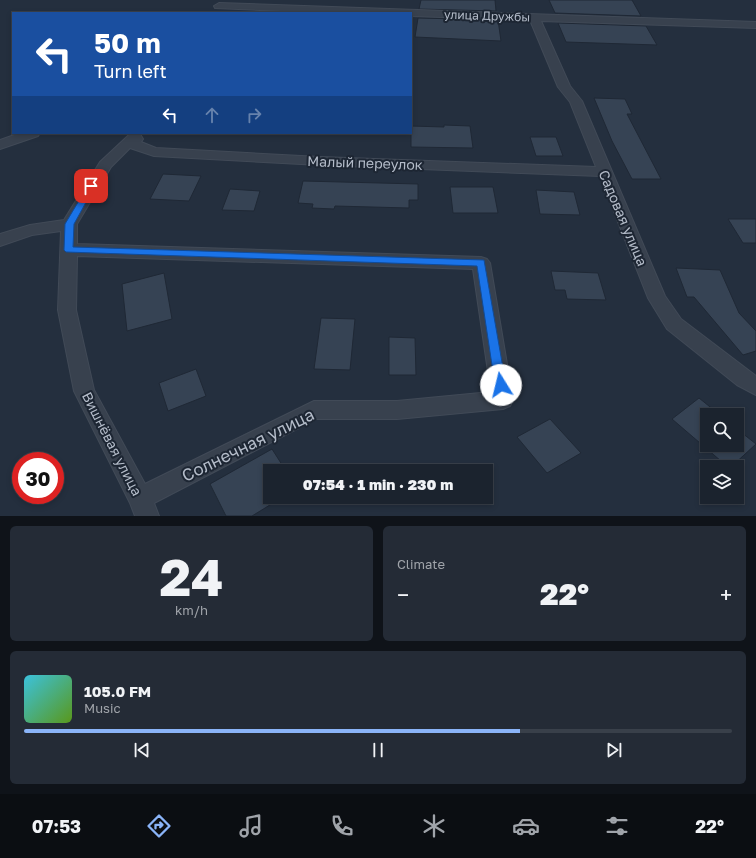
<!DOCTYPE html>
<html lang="en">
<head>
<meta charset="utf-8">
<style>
  :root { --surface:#1b232e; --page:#242b36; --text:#f1f3f6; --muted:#a0a4aa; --line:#39404a; --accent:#8ab4f8 }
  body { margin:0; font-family:"Golos Text",sans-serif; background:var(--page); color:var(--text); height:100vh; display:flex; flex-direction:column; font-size:15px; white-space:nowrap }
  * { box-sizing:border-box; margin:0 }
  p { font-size:13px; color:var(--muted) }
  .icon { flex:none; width:22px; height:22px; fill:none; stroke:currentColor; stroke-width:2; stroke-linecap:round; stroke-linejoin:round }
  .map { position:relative; height:516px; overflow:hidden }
  .details { display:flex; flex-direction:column; gap:10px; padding:10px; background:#0f1319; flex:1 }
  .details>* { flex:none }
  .guide { position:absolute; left:12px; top:12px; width:400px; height:122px; border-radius:0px; box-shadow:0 2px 6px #0003,0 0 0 1px var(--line); background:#1a4fa0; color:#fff; overflow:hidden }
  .fabs { position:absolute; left:700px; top:408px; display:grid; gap:8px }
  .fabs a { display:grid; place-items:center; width:44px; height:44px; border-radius:0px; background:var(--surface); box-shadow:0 2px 6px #0003,0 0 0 1px var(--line); font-size:20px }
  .speed { position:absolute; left:12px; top:452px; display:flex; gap:8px; font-size:20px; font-weight:700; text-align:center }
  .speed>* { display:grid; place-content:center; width:52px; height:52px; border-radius:50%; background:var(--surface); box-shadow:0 2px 6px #0003,0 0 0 1px var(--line); line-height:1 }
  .speed .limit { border:6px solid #d22; background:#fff; color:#111 }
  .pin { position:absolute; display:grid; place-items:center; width:34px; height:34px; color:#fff; margin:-17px; border-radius:8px; box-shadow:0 2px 6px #0006 }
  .me { position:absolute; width:44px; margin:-22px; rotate:351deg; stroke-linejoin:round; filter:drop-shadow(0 0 3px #0008) }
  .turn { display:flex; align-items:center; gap:14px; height:84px; padding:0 16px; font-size:18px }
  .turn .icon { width:52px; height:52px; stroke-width:2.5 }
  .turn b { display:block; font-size:28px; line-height:34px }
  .lanes { display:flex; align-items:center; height:38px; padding:0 16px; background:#0003; justify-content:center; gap:20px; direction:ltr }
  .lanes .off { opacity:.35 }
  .big { font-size:30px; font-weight:800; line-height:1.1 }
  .details .card { flex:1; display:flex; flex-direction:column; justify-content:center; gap:6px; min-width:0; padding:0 14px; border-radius:6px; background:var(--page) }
  .details .dial { align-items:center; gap:0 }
  .dial b { font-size:52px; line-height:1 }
  .song { display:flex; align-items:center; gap:12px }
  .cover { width:48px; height:48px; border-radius:6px; background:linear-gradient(135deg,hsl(190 70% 55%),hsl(90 70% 35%)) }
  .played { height:4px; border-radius:2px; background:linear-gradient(90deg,var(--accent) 70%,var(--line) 70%) }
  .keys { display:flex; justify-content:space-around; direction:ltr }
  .heat { display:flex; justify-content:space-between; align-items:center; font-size:22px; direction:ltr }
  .details .tiles { flex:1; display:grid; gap:10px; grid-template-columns:1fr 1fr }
  .card:last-child { grid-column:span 2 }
  .trip { position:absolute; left:263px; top:464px; width:230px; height:40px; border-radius:0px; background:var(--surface); box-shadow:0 2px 6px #0003,0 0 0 1px var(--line); font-weight:800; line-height:40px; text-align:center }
  .tab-bar { display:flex; height:64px; justify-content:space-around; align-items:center; background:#0b0e12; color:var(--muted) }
  .tab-bar .icon { width:28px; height:28px }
  .tab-bar .on { color:var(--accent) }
  .tab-bar b { font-size:18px; color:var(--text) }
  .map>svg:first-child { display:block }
</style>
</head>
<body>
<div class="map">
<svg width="756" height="516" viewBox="0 0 756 516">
  <rect width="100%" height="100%" fill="#242f3e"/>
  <g fill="#364354" stroke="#1f2835">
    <path d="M 421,0 L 495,0 L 496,11 L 419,9 Z"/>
    <path d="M 549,0 L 632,0 L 641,16 L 555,13 Z"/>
    <path d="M 418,18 L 498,20 L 501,41 L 415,37 Z"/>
    <path d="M 558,23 L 646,26 L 657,45 L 566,42 Z"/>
    <path d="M 594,98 L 625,99 L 632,114 L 627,114 L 661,179 L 632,179 L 612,141 Z"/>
    <path d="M 444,125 L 470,126 L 473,148 L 411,147 L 411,126 L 444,127 Z"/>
    <path d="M 530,137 L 556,137 L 563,156 L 536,156 Z"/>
    <path d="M 163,174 L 201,176 L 189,201 L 150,199 Z"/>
    <path d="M 303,181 L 418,184 L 418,200 L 409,200 L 409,208 L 335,206 L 334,209 L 312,208 L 313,204 L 298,203 Z"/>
    <path d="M 450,187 L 493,187 L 498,213 L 453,213 Z"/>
    <path d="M 230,189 L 260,191 L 254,211 L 222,210 Z"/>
    <path d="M 536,190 L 574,192 L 580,215 L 540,214 Z"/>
    <path d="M 728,219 L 756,219 L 756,243 L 743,243 Z"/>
    <path d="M 676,268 L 720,270 L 739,313 L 756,331 L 756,351 L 743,355 L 694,297 L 687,297 Z"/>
    <path d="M 551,271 L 598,273 L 606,300 L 567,299 L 565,290 L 555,290 Z"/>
    <path d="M 164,273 L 172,319 L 127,331 L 122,284 Z"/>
    <path d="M 321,318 L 355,319 L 350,370 L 314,369 Z"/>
    <path d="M 389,337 L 415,338 L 416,375 L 389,375 Z"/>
    <path d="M 196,369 L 206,396 L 168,411 L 159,383 Z"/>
    <path d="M 699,398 L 720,415 L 707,415 L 707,445 L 737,445 L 737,429 L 756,444 L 731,467 L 728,467 L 672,419 Z"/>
    <path d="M 550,419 L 581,453 L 547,473 L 517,437 Z"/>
    <path d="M 272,449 L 286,471 L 270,471 L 270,497 L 283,497 L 252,516 L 226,516 L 210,484 Z"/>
  </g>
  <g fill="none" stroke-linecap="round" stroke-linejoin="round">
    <g stroke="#414a57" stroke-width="2">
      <g id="minor">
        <path d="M 219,3 L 756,22 L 756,28 L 541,21 L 570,86 L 582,101 L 665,296 L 681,319 L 756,376 L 756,395 L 737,385 L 667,329 L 648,298 L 600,176 L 320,165 L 154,156 L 130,148 L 111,167 L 77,224 L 77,244 L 481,257 L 487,259 L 490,263 L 513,400 L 510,406 L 503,409 L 397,419 L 316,419 L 154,503 L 159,516 L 135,516 L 130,503 L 74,391 L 58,310 L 61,231 L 32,235 L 0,246 L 0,234 L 30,225 L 64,220 L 100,162 L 130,134 L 140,134 L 143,139 L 141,142 L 156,148 L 320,157 L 596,167 L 570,102 L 558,87 L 530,20 L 411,16 L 411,13 L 330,13 L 215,8 L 214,6 ZM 77,256 L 473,269 L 491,392 L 397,401 L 314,401 L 145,484 L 94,390 L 76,310 Z"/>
        <path d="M 20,133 L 40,133 L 38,136 L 0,149 L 0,140 Z"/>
      </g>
    </g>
    <use href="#minor" fill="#38414e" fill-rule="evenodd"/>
  </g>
  <path fill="#1a73e8" stroke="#114b97" d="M 89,184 L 94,184 L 95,186 L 74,224 L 73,247 L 484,260 L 506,385 L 505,388 L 501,390 L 497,388 L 495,385 L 477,266 L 66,252 L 64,250 L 65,224 Z"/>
  <g text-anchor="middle" stroke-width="4" stroke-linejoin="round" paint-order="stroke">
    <g font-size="12" fill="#b4bcc9" stroke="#1d2633">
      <text transform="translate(487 16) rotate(2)" y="4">улица Дружбы</text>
    </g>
    <g font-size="14" fill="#b4bcc9" stroke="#1d2633">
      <text transform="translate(365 163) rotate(2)" y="5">Малый переулок</text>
      <text transform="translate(623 218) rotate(67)" y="5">Садовая улица</text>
      <text transform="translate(112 444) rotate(63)" y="5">Вишнёвая улица</text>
    </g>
    <g font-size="17" fill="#b4bcc9" stroke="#1d2633">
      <text transform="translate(248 445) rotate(-26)" y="6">Солнечная улица</text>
    </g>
  </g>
</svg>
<div class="fabs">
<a><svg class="icon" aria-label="search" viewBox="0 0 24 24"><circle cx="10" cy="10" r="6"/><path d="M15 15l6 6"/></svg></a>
<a><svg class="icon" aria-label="layers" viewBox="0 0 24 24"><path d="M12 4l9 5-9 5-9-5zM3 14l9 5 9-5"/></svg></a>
</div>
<div class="speed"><div class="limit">30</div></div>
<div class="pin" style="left:91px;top:186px;background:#d93025"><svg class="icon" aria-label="arrive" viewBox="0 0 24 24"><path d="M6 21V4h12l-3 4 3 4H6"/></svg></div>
<svg class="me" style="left:501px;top:385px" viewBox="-20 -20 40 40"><circle r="19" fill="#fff"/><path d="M0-13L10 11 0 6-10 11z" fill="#1a73e8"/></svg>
<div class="trip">07:54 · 1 min · 230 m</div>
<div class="guide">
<div class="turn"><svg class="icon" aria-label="left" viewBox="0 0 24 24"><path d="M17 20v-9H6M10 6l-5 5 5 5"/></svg><div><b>50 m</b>Turn left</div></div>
<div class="lanes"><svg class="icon" aria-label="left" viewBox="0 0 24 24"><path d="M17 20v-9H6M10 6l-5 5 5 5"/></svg><svg class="icon off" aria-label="ahead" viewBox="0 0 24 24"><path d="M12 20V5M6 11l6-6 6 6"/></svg><svg class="icon off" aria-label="right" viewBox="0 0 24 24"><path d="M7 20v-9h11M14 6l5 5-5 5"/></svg></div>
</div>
</div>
<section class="details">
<div class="tiles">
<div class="card dial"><b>24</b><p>km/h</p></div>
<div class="card"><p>Climate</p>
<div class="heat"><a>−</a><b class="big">22°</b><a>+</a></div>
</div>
<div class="card">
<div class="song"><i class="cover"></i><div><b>105.0 FM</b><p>Music</p></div></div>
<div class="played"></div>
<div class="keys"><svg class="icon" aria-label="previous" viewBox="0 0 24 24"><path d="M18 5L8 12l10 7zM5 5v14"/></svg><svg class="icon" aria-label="pause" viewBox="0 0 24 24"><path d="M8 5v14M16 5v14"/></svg><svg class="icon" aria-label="next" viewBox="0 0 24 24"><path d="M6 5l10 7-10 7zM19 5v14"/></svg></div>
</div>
</div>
</section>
<nav class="tab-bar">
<b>07:53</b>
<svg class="icon on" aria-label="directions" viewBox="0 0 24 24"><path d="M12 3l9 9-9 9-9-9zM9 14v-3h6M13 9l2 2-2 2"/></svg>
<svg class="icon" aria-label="music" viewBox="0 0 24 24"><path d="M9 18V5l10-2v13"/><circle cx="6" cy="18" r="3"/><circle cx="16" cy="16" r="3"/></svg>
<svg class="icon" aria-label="phone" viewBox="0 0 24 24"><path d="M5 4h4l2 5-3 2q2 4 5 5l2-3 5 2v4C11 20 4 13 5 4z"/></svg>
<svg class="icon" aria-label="climate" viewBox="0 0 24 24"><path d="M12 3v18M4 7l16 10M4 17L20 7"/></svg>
<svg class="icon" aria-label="car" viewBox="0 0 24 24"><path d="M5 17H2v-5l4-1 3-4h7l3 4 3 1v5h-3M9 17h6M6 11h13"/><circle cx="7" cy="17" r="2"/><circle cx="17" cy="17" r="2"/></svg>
<svg class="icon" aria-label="filters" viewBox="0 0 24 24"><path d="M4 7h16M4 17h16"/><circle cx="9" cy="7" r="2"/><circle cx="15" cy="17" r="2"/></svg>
<b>22°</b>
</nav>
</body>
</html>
